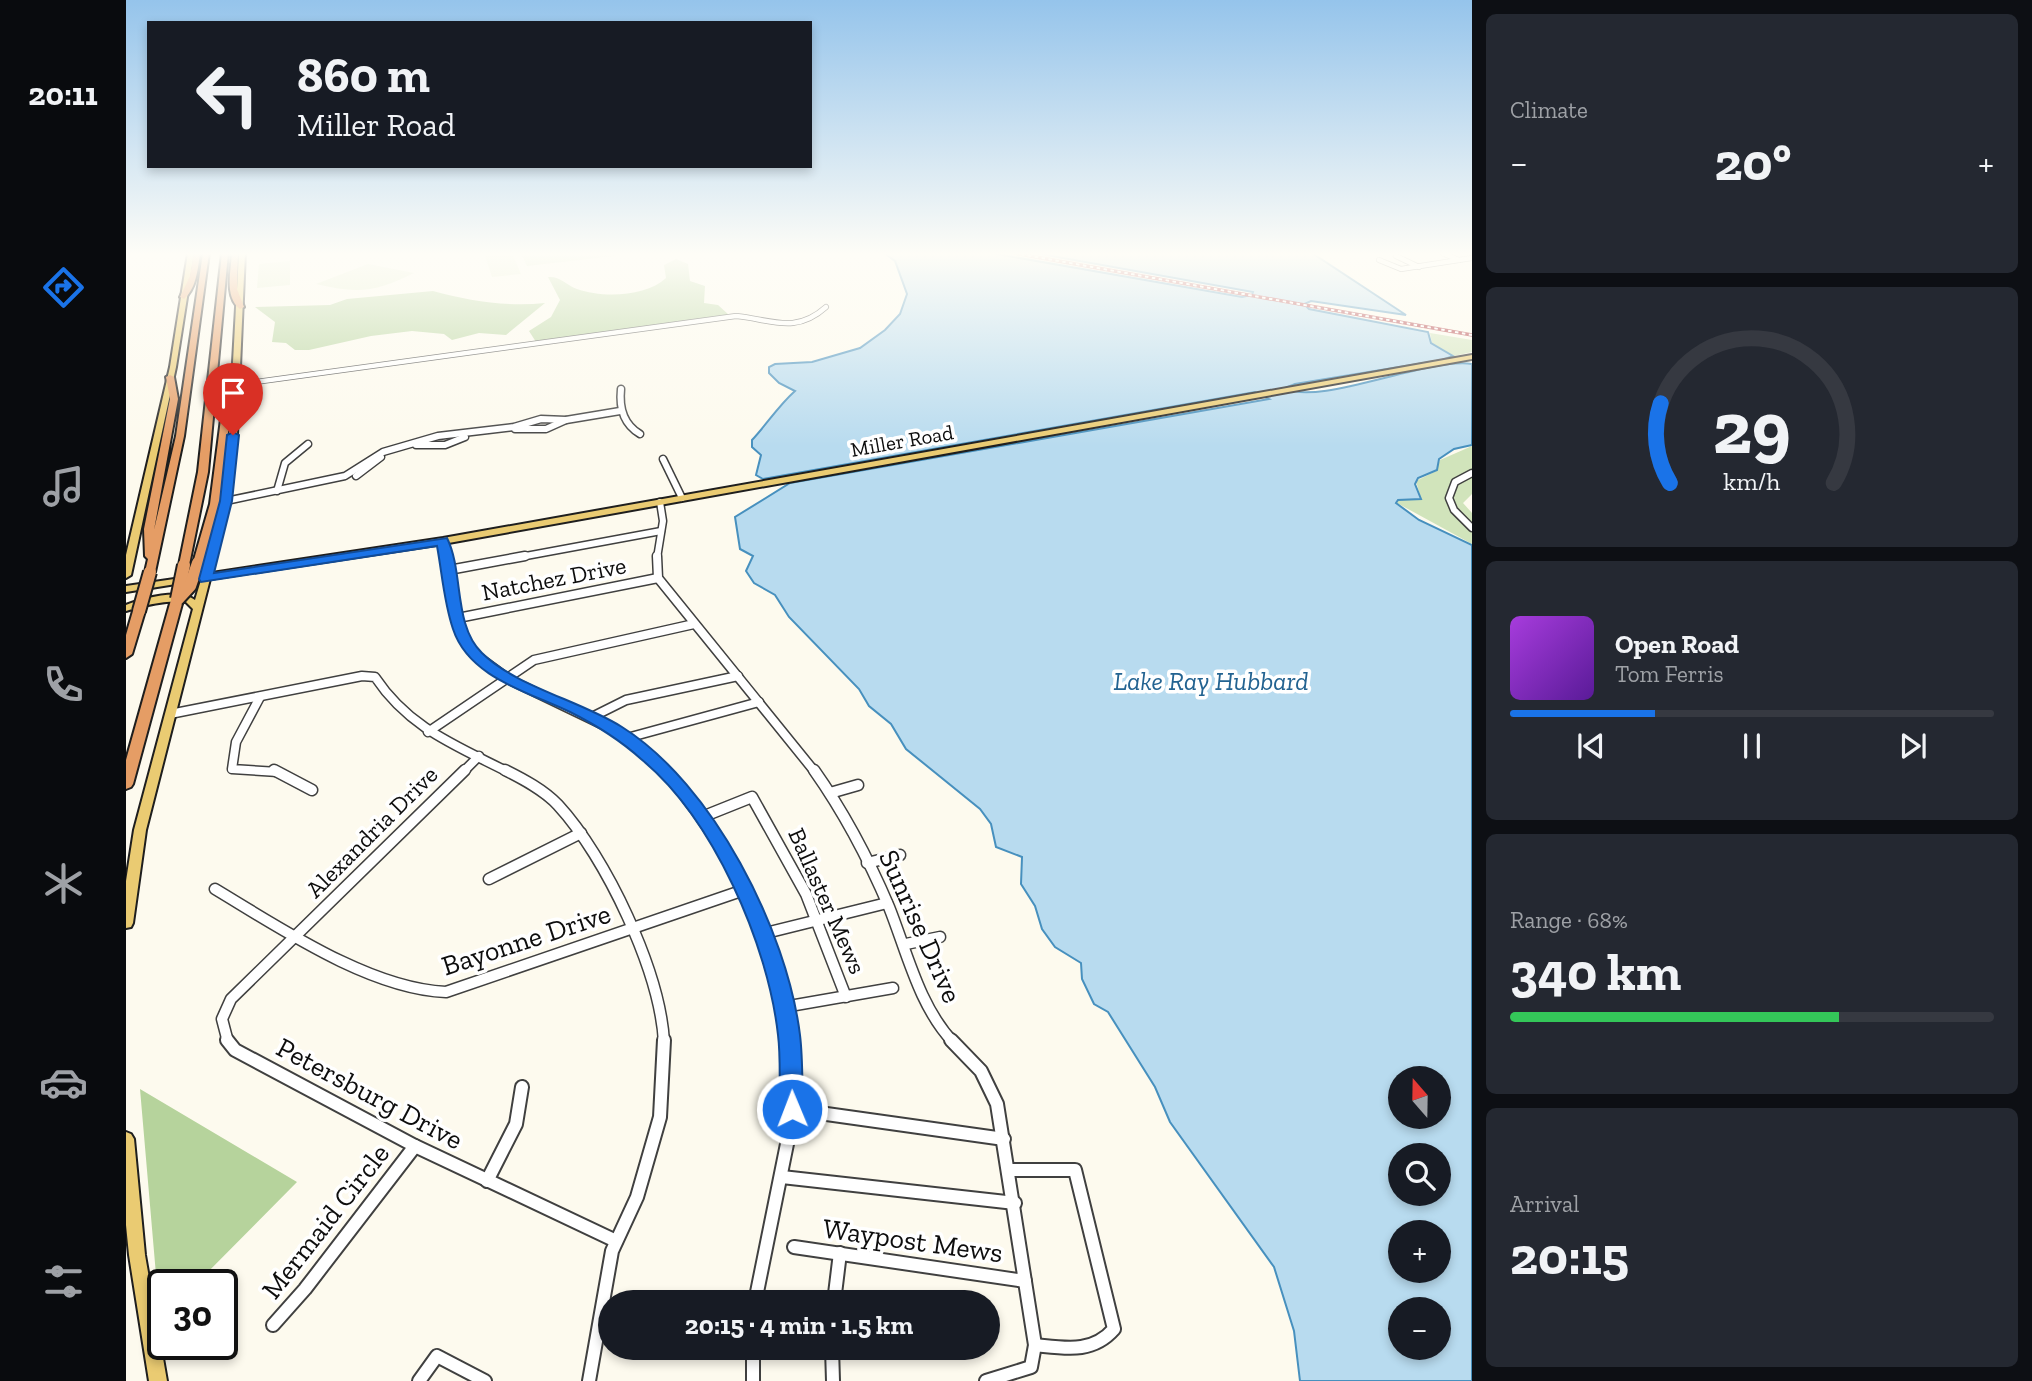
<!DOCTYPE html>
<html lang="en">
<head>
<meta charset="utf-8">
<style>
  :root { --surface:#171b24; --page:#242831; --text:#f1f3f6; --muted:#9ea1a6; --line:#363941; --accent:#1a73e8 }
  body { margin:0; font-family:"Zilla Slab",serif; background:var(--page); color:var(--text); height:100vh; display:flex; flex-direction:column; font-size:26px; white-space:nowrap }
  * { box-sizing:border-box; margin:0 }
  p { font-size:23px; color:var(--muted) }
  .icon { flex:none; width:38px; height:38px; fill:none; stroke:currentColor; stroke-width:2; stroke-linecap:round; stroke-linejoin:round }
  .map { position:relative; flex:1; overflow:hidden }
  .side { display:flex; flex-direction:column; gap:14px; padding:14px; background:#0d0f14; width:560px }
  .side>* { flex:none }
  .hud { position:absolute; left:21px; top:21px; width:665px; height:147px; border-radius:0px; box-shadow:0 4px 10px #0003; background:#171b24; color:var(--text); overflow:hidden }
  .needle { width:46px; rotate:340deg }
  .tools { position:absolute; left:1262px; top:1066px; display:grid; gap:14px }
  .tools a { display:grid; place-items:center; width:63px; height:63px; border-radius:50%; background:var(--surface); box-shadow:0 4px 10px #0003; font-size:35px }
  .speed { position:absolute; left:21px; top:1269px; display:flex; gap:14px; font-size:35px; font-weight:700; text-align:center }
  .speed>* { display:grid; place-content:center; width:91px; height:91px; border-radius:50%; background:var(--surface); box-shadow:0 4px 10px #0003; line-height:1 }
  .speed .limit { border:4px solid #111; border-radius:10px; background:#fff; color:#111 }
  .pin { position:absolute; display:grid; place-items:center; width:60px; height:60px; color:#fff; margin:-72px -30px; border-radius:50% 50% 50% 0; rotate:-45deg; box-shadow:0 0 7px #0007 }
  .pin .icon { rotate:45deg }
  .me { position:absolute; width:77px; margin:-38px; rotate:359deg; stroke-linejoin:round; filter:drop-shadow(0 0 5px #0008) }
  .turn { display:flex; align-items:center; gap:24px; height:147px; padding:0 35px; font-size:32px }
  .turn .icon { width:91px; height:91px; stroke-width:2.5 }
  .turn b { display:block; font-size:49px; line-height:60px }
  .big { font-size:52px; font-weight:700; line-height:1.1 }
  .side .card { flex:1; display:flex; flex-direction:column; justify-content:center; gap:10px; min-width:0; padding:0 24px; border-radius:10px; background:var(--page) }
  .side .dial { align-items:center; gap:0 }
  .dial svg { height:182px; overflow:visible; fill:none; stroke:var(--line); stroke-width:7; stroke-linecap:round; text-anchor:middle }
  .dial text { fill:var(--text); stroke:none }
  .song { display:flex; align-items:center; gap:21px }
  .cover { width:84px; height:84px; border-radius:10px; background:linear-gradient(135deg,hsl(280 70% 55%),hsl(270 70% 35%)) }
  .played { height:7px; border-radius:4px; background:linear-gradient(90deg,var(--accent) 30%,var(--line) 30%) }
  .keys { display:flex; justify-content:space-around; direction:ltr }
  .heat { display:flex; justify-content:space-between; align-items:center; font-size:38px; direction:ltr }
  .charge { height:10px; border-radius:5px; background:linear-gradient(90deg,#34c759 68%,var(--line) 0) }
  .trip { position:absolute; left:472px; top:1290px; width:402px; height:70px; border-radius:35px; background:var(--surface); box-shadow:0 4px 10px #0003; font-weight:700; line-height:70px; text-align:center }
  main { display:flex; flex:1; min-height:0 }
  .tab-bar { display:flex; flex-direction:column; width:126px; justify-content:space-around; align-items:center; background:#090b0e; color:var(--muted) }
  .tab-bar .icon { width:49px; height:49px }
  .tab-bar .active { color:var(--accent) }
  .tab-bar b { font-size:32px; color:var(--text) }
  .map>svg:first-child { display:block }
</style>
</head>
<body>
<main>
<nav class="tab-bar">
<b>20:11</b>
<svg class="icon active" aria-label="directions" viewBox="0 0 24 24"><path d="M12 3l9 9-9 9-9-9zM9 14v-3h6M13 9l2 2-2 2"/></svg>
<svg class="icon" aria-label="music" viewBox="0 0 24 24"><path d="M9 18V5l10-2v13"/><circle cx="6" cy="18" r="3"/><circle cx="16" cy="16" r="3"/></svg>
<svg class="icon" aria-label="phone" viewBox="0 0 24 24"><path d="M5 4h4l2 5-3 2q2 4 5 5l2-3 5 2v4C11 20 4 13 5 4z"/></svg>
<svg class="icon" aria-label="climate" viewBox="0 0 24 24"><path d="M12 3v18M4 7l16 10M4 17L20 7"/></svg>
<svg class="icon" aria-label="car" viewBox="0 0 24 24"><path d="M5 17H2v-5l4-1 3-4h7l3 4 3 1v5h-3M9 17h6M6 11h13"/><circle cx="7" cy="17" r="2"/><circle cx="17" cy="17" r="2"/></svg>
<svg class="icon" aria-label="filters" viewBox="0 0 24 24"><path d="M4 7h16M4 17h16"/><circle cx="9" cy="7" r="2"/><circle cx="15" cy="17" r="2"/></svg>
</nav>
<div class="map">
<svg width="1346" height="1381" viewBox="0 0 1346 1381">
  <rect width="100%" height="100%" fill="#fdfaee"/>
  <g fill="#d1e4bb">
    <path d="M 395,253 L 514,253 L 401,266 Z"/>
    <path d="M 1304,333 L 1346,340 L 1346,352 L 1328,356 L 1306,343 Z"/>
    <path d="M 1346,446 L 1346,494 L 1337,503 L 1346,513 L 1346,544 L 1271,503 L 1272,500 L 1295,499 L 1290,481 L 1310,471 L 1314,460 Z"/>
  </g>
  <g fill="#b6d39c">
    <path d="M 550,259 L 562,264 L 564,281 L 579,286 L 578,303 L 592,305 L 603,315 L 410,342 L 403,331 L 425,317 L 434,300 L 422,277 C 434,276 440,285 451,289 C 476,298 520,297 540,278 L 538,265 Z"/>
    <path d="M 307,291 C 343,301 382,307 419,303 L 380,335 L 353,333 L 326,340 L 318,334 L 286,331 L 245,336 L 183,350 L 169,350 L 160,343 L 146,342 L 149,322 L 129,307 L 204,305 L 221,299 Z"/>
    <path d="M 14,1089 L 171,1182 L 70,1284 L 37,1284 L 34,1321 Z"/>
  </g>
  <g fill="#e2eccc">
    <path d="M 386,253 L 395,274 L 366,277 L 359,256 Z"/>
    <path d="M 164,261 L 164,285 L 131,288 L 133,264 Z"/>
    <path d="M 242,264 L 288,273 C 250,292 232,294 190,284 Z"/>
  </g>
  <path fill="#b8dbef" stroke="#4790be" stroke-width="2" fill-rule="evenodd" d="M 758,253 L 865,253 L 1116,297 L 1126,295 L 1127,292 L 909,253 L 1186,253 L 1280,315 L 1185,301 L 1178,304 L 1183,309 L 1302,332 L 1305,343 L 1327,356 L 1316,360 L 1169,384 L 1159,388 C 1191,407 1302,357 1346,364 L 1346,445 L 1328,449 L 1313,459 L 1311,470 L 1292,478 L 1289,484 L 1295,499 L 1272,500 L 1270,503 L 1293,520 L 1346,545 L 1346,1381 L 1174,1381 L 1168,1331 L 1148,1267 L 1044,1122 L 1029,1087 L 982,1012 L 968,1004 L 956,979 L 955,963 L 929,947 L 916,929 L 909,906 L 895,884 L 896,857 L 870,847 L 865,824 L 854,809 L 780,749 L 765,724 L 743,706 L 733,689 L 663,617 L 649,595 L 628,583 L 620,571 L 627,556 L 614,549 L 609,517 L 664,483 L 1143,399 L 1129,392 L 637,479 L 630,475 L 635,455 L 626,447 L 626,440 C 641,424 653,405 669,391 L 653,383 L 643,373 L 643,367 L 649,364 L 686,362 L 734,348 L 759,330 L 774,314 L 781,294 L 769,261 ZM 1274,1078 L 1312,1078 L 1312,1116 L 1274,1116 ZM 1274,1155 L 1312,1155 L 1312,1194 L 1274,1194 ZM 1274,1232 L 1312,1232 L 1312,1270 L 1274,1270 ZM 1274,1309 L 1312,1309 L 1312,1348 L 1274,1348 Z"/>
  <g fill="none" stroke-linecap="round" stroke-linejoin="round">
    <g stroke="#404040" stroke-width="6">
      <g id="minor-far4">
        <path d="M 1316,253 L 1333,260"/>
        <path d="M 1270,256 L 1293,267"/>
        <path d="M 1253,260 L 1275,269 L 1346,258"/>
        <path d="M 108,385 L 610,316 C 644,319 669,335 700,307"/>
      </g>
    </g>
    <g stroke="#404040" stroke-width="9">
      <g id="minor-far3">
        <path d="M 495,389 C 493,408 497,424 514,434"/>
        <path d="M 389,429 L 420,429 L 440,420"/>
        <path d="M 290,445 L 319,445 L 339,437"/>
        <path d="M 537,459 L 556,498"/>
        <path d="M 1346,473 L 1329,482 L 1323,498 L 1328,510 L 1346,528"/>
        <path d="M 230,476 L 255,457"/>
        <path d="M 151,491 L 159,463 L 182,444"/>
        <path d="M 100,501 L 219,476 L 257,452 L 312,436 L 388,427 L 415,419 L 440,420 L 494,411"/>
        <path d="M 317,541 L 320,558"/>
        <path d="M 389,558 L 535,531"/>
        <path d="M 531,558 L 537,521 L 534,502"/>
      </g>
    </g>
    <g stroke="#404040" stroke-width="11">
      <g id="minor-far2">
        <path d="M 320,556 L 333,628 L 347,653 L 384,680 L 494,733 L 539,772"/>
        <path d="M 531,556 L 532,578 L 689,772"/>
        <path d="M 323,570 L 399,556"/>
        <path d="M 332,618 L 532,578"/>
        <path d="M 134,697 L 110,742 L 106,769 L 152,772"/>
        <path d="M 44,714 L 236,676 L 249,677 C 283,728 329,745 382,772"/>
        <path d="M 466,717 L 500,700 L 612,676"/>
        <path d="M 302,732 L 408,660 L 568,624"/>
        <path d="M 501,738 L 633,702"/>
        <path d="M 337,772 L 353,756"/>
      </g>
    </g>
    <g stroke="#404040" stroke-width="13">
      <g id="minor-far1">
        <path d="M 148,770 L 186,790"/>
        <path d="M 379,770 C 397,779 418,790 432,805 C 480,857 534,971 538,1042"/>
        <path d="M 538,770 C 606,848 648,938 662,1042"/>
        <path d="M 688,770 C 717,811 743,860 763,907 C 781,952 793,1006 827,1042"/>
        <path d="M 704,793 L 732,785"/>
        <path d="M 576,817 L 626,797 L 680,894 L 720,997"/>
        <path d="M 741,863 L 774,855"/>
        <path d="M 363,879 L 455,833"/>
        <path d="M 89,889 C 154,928 244,989 320,992 L 618,890"/>
        <path d="M 636,934 L 761,903"/>
        <path d="M 780,944 L 814,937"/>
        <path d="M 658,1007 L 767,988"/>
        <path d="M 102,1042 L 96,1019 L 105,999 L 339,770"/>
      </g>
    </g>
    <g stroke="#404040" stroke-width="16">
      <g id="minor">
        <path d="M 101,1040 L 109,1050 L 289,1146 L 490,1241"/>
        <path d="M 825,1040 L 855,1071 L 871,1104 L 909,1345 L 905,1367 L 860,1381"/>
        <path d="M 665,1109 L 878,1139"/>
        <path d="M 882,1170 L 949,1170 L 988,1329 C 966,1354 939,1348 909,1345"/>
        <path d="M 656,1177 L 889,1203"/>
        <path d="M 361,1181 L 390,1124 L 396,1087"/>
        <path d="M 668,1247 L 899,1281"/>
        <path d="M 629,1302 L 663,1134 L 665,1109 L 662,1040"/>
        <path d="M 708,1302 L 714,1253"/>
        <path d="M 147,1325 L 179,1289 L 289,1146"/>
        <path d="M 627,1348 L 627,1381"/>
        <path d="M 706,1348 L 707,1381"/>
        <path d="M 293,1381 L 311,1356 L 359,1381"/>
        <path d="M 463,1381 L 486,1251 L 511,1197 L 534,1117 L 538,1040"/>
      </g>
    </g>
    <g stroke="#1e1e1e" stroke-width="4">
      <g id="major">
        <path d="M 62,253 L 68,253 L 50,367 L 5,575 L 0,578 L 0,555 L 44,367 Z"/>
        <path d="M 113,253 L 119,253 L 111,435 L 104,501 L 86,573 L 317,538 L 1346,355 L 1346,359 L 317,544 L 84,579 L 20,830 L 7,923 L 5,927 L 0,928 L 0,881 L 8,830 L 67,609 L 60,602 C 39,600 20,605 0,611 L 0,605 C 17,598 54,588 69,600 L 75,580 L 0,592 L 0,586 L 76,575 L 96,501 L 103,435 Z"/>
        <path d="M 0,1132 L 5,1134 L 8,1139 L 19,1255 L 41,1381 L 23,1381 L 3,1255 L 0,1225 Z"/>
      </g>
    </g>
    <g stroke="#1e1e1e" stroke-width="4">
      <g id="highway">
        <path d="M 68,253 L 74,253 C 72,269 70,289 58,299 L 54,297 L 64,276 Z"/>
        <path d="M 77,253 L 83,253 L 58,436 L 29,572 L 24,575 L 19,572 L 22,559 L 19,556 L 18,529 L 44,399 L 40,377 L 44,375 L 48,377 L 52,399 L 28,530 L 50,436 Z"/>
        <path d="M 96,253 L 102,253 L 82,472 L 63,565 L 58,568 L 53,565 L 72,472 Z"/>
        <path d="M 106,253 L 112,253 L 111,289 L 118,307 L 114,309 C 98,297 105,271 106,253 Z"/>
        <path d="M 105,376 L 112,378 L 107,388 L 94,504 L 77,563 L 72,566 L 67,563 L 84,504 L 99,388 Z"/>
        <path d="M 51,597 L 57,600 L 7,784 L 5,787 L 0,789 L 0,760 L 45,600 Z"/>
        <path d="M 13,608 L 19,611 L 6,654 L 0,658 L 0,635 L 7,611 Z"/>
      </g>
    </g>
    <use href="#minor-far4" stroke="#fff" stroke-width="4.5"/>
    <use href="#minor-far3" stroke="#fff" stroke-width="6"/>
    <use href="#minor-far2" stroke="#fff" stroke-width="8"/>
    <use href="#minor-far1" stroke="#fff" stroke-width="10"/>
    <use href="#minor" stroke="#fff" stroke-width="12"/>
    <use href="#major" fill="#eacb72" fill-rule="evenodd"/>
    <use href="#highway" fill="#e59d65" fill-rule="evenodd"/>
    <g stroke="#ae343b" stroke-width="3.5">
      <path id="rail" d="M 888,253 L 1346,335"/>
    </g>
    <use href="#rail" stroke="#fff" stroke-width="2" stroke-dasharray="3.5" stroke-linecap="butt"/>
    <g stroke="#1e1e1e" stroke-width="16" stroke-linecap="butt">
      <g id="highway-bridge">
        <path d="M 51,599 L 58,565"/>
        <path d="M 51,600 L 64,586 L 72,563"/>
        <path d="M 13,611 L 24,572"/>
      </g>
    </g>
    <use href="#highway-bridge" stroke="#e59d65" stroke-width="12"/>
  </g>
  <linearGradient id="sky" x2="0" y2="1"><stop stop-color="#95c4eb"/><stop offset="0.57" stop-color="#fefdf7"/><stop offset="1" stop-color="#fefdf7" stop-opacity="0"/></linearGradient>
  <rect width="1346" height="446" fill="url(#sky)"/>
  <path fill="#1a73e8" stroke="#114b97" stroke-width="2" d="M 107,432 L 113,435 L 106,501 L 88,573 L 321,538 C 338,572 327,625 356,653 C 389,686 455,701 496,727 C 587,784 661,930 674,1035 C 677,1059 676,1085 677,1109 L 674,1117 L 666,1120 L 657,1117 L 654,1109 C 653,1085 655,1059 652,1035 C 642,944 587,818 515,759 C 494,740 470,725 444,712 C 403,692 343,678 327,629 C 318,603 316,573 311,546 L 75,582 L 73,579 L 94,501 L 101,435 Z"/>
  <g text-anchor="middle" stroke-width="7" stroke-linejoin="round" paint-order="stroke">
    <g font-size="21" fill="#0d0d0d" stroke="#fff">
      <text transform="translate(776 441) rotate(-10)" y="7">Miller Road</text>
    </g>
    <g font-size="24" fill="#0d0d0d" stroke="#fff">
      <text transform="translate(428 579) rotate(-11)" y="8">Natchez Drive</text>
      <text transform="translate(246 832) rotate(-45)" y="8">Alexandria Drive</text>
      <text transform="translate(701 901) rotate(66)" y="8">Ballaster Mews</text>
    </g>
    <g font-size="26" font-style="italic" fill="#236391" stroke="#fff">
      <text x="1085" y="690">Lake Ray Hubbard</text>
    </g>
    <g font-size="28" fill="#0d0d0d" stroke="#fff">
      <text transform="translate(795 926) rotate(66)" y="10">Sunrise Drive</text>
      <text transform="translate(400 939) rotate(-18)" y="10">Bayonne Drive</text>
      <text transform="translate(244 1093) rotate(28)" y="10">Petersburg Drive</text>
      <text transform="translate(199 1221) rotate(-52)" y="10">Mermaid Circle</text>
      <text transform="translate(787 1240) rotate(8)" y="10">Waypost Mews</text>
    </g>
  </g>
</svg>
<div class="tools">
<a><svg class="needle" viewBox="-14 -14 28 28"><path d="M0-13l5 13h-10z" fill="#e53935"/><path d="M0 13l5-13h-10z" fill="#9ea1a6"/></svg></a>
<a><svg class="icon" aria-label="search" viewBox="0 0 24 24"><circle cx="10" cy="10" r="6"/><path d="M15 15l6 6"/></svg></a>
<a>+</a>
<a>−</a>
</div>
<div class="speed"><div class="limit">30</div></div>
<div class="pin" style="left:107px;top:435px;background:#d93025"><svg class="icon" aria-label="arrive" viewBox="0 0 24 24"><path d="M6 21V4h12l-3 4 3 4H6"/></svg></div>
<svg class="me" style="left:666px;top:1109px" viewBox="-20 -20 40 40"><circle r="17" fill="#1a73e8" stroke="#fff" stroke-width="3"/><path d="M0-11L8 9 0 5-8 9z" fill="#fff"/></svg>
<div class="trip">20:15 · 4 min · 1.5 km</div>
<div class="hud">
<div class="turn"><svg class="icon" aria-label="left" viewBox="0 0 24 24"><path d="M17 20v-9H6M10 6l-5 5 5 5"/></svg><div><b>860 m</b>Miller Road</div></div>
</div>
</div>
<section class="side">
<div class="card"><p>Climate</p>
<div class="heat"><a>−</a><b class="big">20°</b><a>+</a></div>
</div>
<div class="card dial"><svg viewBox="0 0 100 80">
<path d="M14 69A42 42 0 1 1 86 69"/>
<path d="M14 69A42 42 0 0 1 10 34" stroke="#1a73e8"/>
<text x="50" y="56" font-size="32" font-weight="700">29</text>
<text x="50" y="72" font-size="11">km/h</text>
</svg></div>
<div class="card">
<div class="song"><i class="cover"></i><div><b>Open Road</b><p>Tom Ferris</p></div></div>
<div class="played"></div>
<div class="keys"><svg class="icon" aria-label="previous" viewBox="0 0 24 24"><path d="M18 5L8 12l10 7zM5 5v14"/></svg><svg class="icon" aria-label="pause" viewBox="0 0 24 24"><path d="M8 5v14M16 5v14"/></svg><svg class="icon" aria-label="next" viewBox="0 0 24 24"><path d="M6 5l10 7-10 7zM19 5v14"/></svg></div>
</div>
<div class="card"><p>Range · 68%</p><b class="big">340 km</b><div class="charge"></div></div>
<div class="card"><p>Arrival</p><b class="big">20:15</b></div>
</section>
</main>
</body>
</html>
